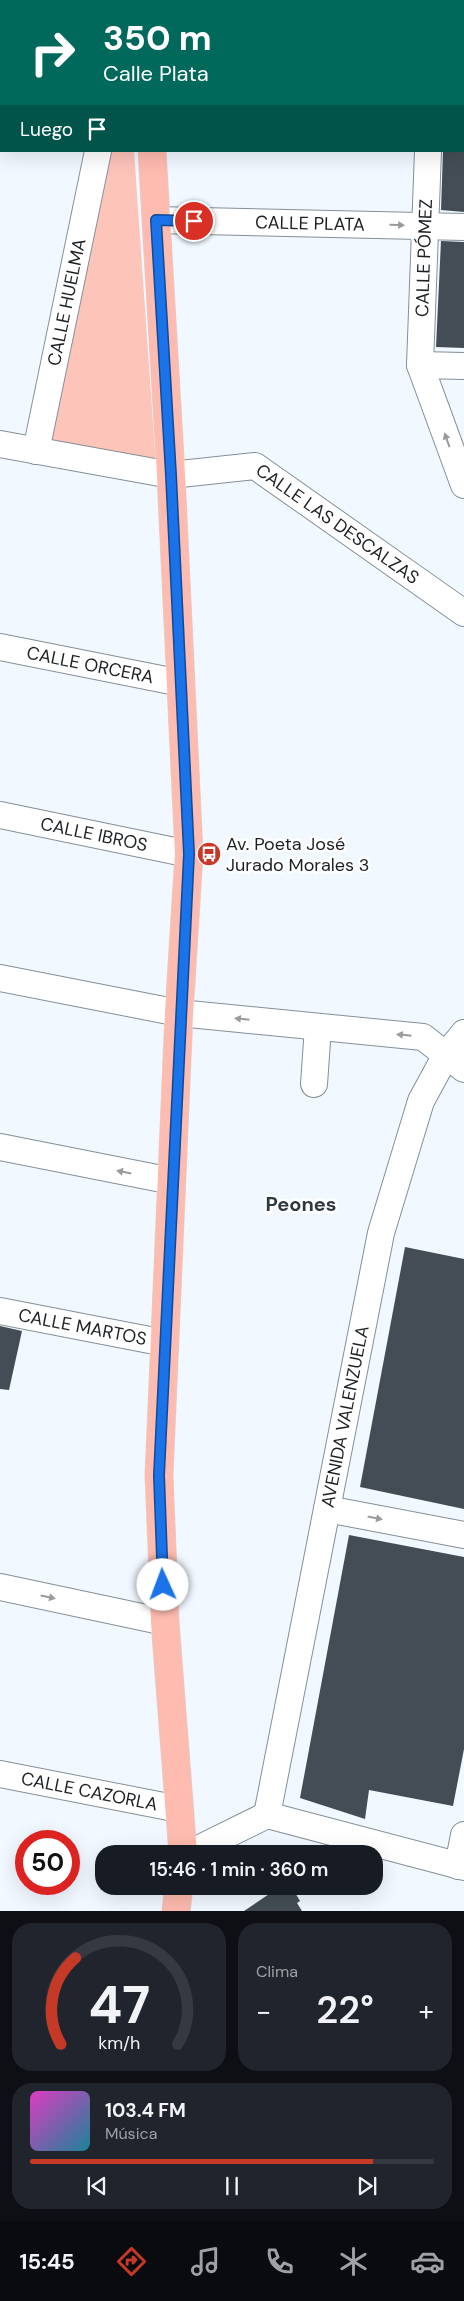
<!DOCTYPE html>
<html lang="es">
<head>
<meta charset="utf-8">
<style>
  :root { --surface:#171b24; --page:#20242c; --text:#f1f3f6; --muted:#9ea1a6; --line:#363941; --accent:#c63927 }
  body { margin:0; font-family:"DM Sans",sans-serif; background:var(--page); color:var(--text); height:100vh; display:flex; flex-direction:column; font-size:19px; white-space:nowrap }
  * { box-sizing:border-box; margin:0 }
  p { font-size:16px; color:var(--muted) }
  .icon { flex:none; width:28px; height:28px; fill:none; stroke:currentColor; stroke-width:2; stroke-linecap:round; stroke-linejoin:round }
  .map { position:relative; height:1911px; overflow:hidden }
  .side { display:flex; flex-direction:column; gap:12px; padding:12px; background:#0d0f14; flex:1 }
  .side>* { flex:none }
  .top-card { position:absolute; left:0px; top:0px; width:465px; height:152px; box-shadow:0 5px 20px #0002; background:#00695c; color:#fff; overflow:hidden }
  .speed { position:absolute; left:15px; top:1830px; display:flex; gap:10px; font-size:25px; font-weight:700; text-align:center }
  .speed>* { display:grid; place-content:center; width:65px; height:65px; border-radius:50%; background:var(--surface); box-shadow:0 5px 20px #0002; line-height:1 }
  .speed .limit { border:8px solid #d22; background:#fff; color:#111 }
  .pin { position:absolute; display:grid; place-items:center; width:42px; height:42px; color:#fff; margin:-21px; border:2px solid #fff; border-radius:50%; box-shadow:0 1px 5px #0007 }
  .me { position:absolute; width:55px; margin:-28px; rotate:358deg; stroke-linejoin:round; filter:drop-shadow(0 0 4px #0008) }
  .turn { display:flex; align-items:center; gap:18px; height:105px; padding:0 20px; font-size:22px }
  .turn .icon { width:65px; height:65px; stroke-width:2.5 }
  .turn b { display:block; font-size:35px; line-height:42px }
  .then { display:flex; align-items:center; height:48px; padding:0 20px; background:#0003; gap:10px; font-size:19px }
  .big { font-size:38px; font-weight:600; line-height:1.1 }
  .side .widget { flex:1; display:flex; flex-direction:column; justify-content:center; gap:8px; min-width:0; padding:0 18px; border-radius:20px; background:var(--page) }
  .side .dial { align-items:center; gap:0 }
  .dial svg { height:130px; overflow:visible; fill:none; stroke:var(--line); stroke-width:7; stroke-linecap:round; text-anchor:middle }
  .dial text { fill:var(--text); stroke:none }
  .song { display:flex; align-items:center; gap:15px }
  .cover { width:60px; height:60px; border-radius:8px; background:linear-gradient(135deg,hsl(310 70% 55%),hsl(190 70% 35%)) }
  .played { height:5px; border-radius:2px; background:linear-gradient(90deg,var(--accent) 85%,var(--line) 85%) }
  .keys { display:flex; justify-content:space-around; direction:ltr }
  .heat { display:flex; justify-content:space-between; align-items:center; font-size:28px; direction:ltr }
  .side .tiles { flex:1; display:grid; gap:12px; grid-template-columns:1fr 1fr }
  .widget:last-child { grid-column:span 2 }
  .trip { position:absolute; left:95px; top:1845px; width:288px; height:50px; border-radius:20px; background:var(--surface); box-shadow:0 5px 20px #0002; font-weight:600; line-height:50px; text-align:center }
  .tabs { display:flex; height:80px; justify-content:space-around; align-items:center; background:#090b0e; color:var(--muted) }
  .tabs .icon { width:35px; height:35px }
  .tabs .selected { color:var(--accent) }
  .tabs b { font-size:22px; color:var(--text) }
  .map>svg:first-child { display:block }
</style>
</head>
<body>
<div class="map">
<svg width="464" height="1911" viewBox="0 0 464 1911">
  <rect width="100%" height="100%" fill="#f1f8ff"/>
  <path fill="#fdc4ba" d="M 100,151 L 134,151 L 156,466 L 45,444 Z"/>
  <g fill="#444d55">
    <path d="M 443,151 L 464,151 L 464,212 L 441,210 Z"/>
    <path d="M 441,241 L 464,242 L 464,348 L 436,347 Z"/>
    <path d="M 405,1247 L 464,1259 L 464,1509 L 360,1487 Z"/>
    <path d="M 0,1326 L 22,1331 L 9,1390 L 0,1389 Z"/>
    <path d="M 349,1535 L 464,1557 L 464,1749 L 453,1806 L 369,1790 L 365,1819 L 300,1798 Z"/>
    <path d="M 281,1886 L 291,1886 L 300,1901 L 297,1903 L 302,1911 L 244,1911 Z"/>
  </g>
  <g fill="none" stroke-linecap="round" stroke-linejoin="round">
    <g stroke="#848f98" stroke-width="28">
      <g id="minor">
        <path d="M 432,1 L 432,0"/>
        <path d="M 428,151 L 420,365 L 464,485"/>
        <path id="s1" d="M 156,220 L 464,227"/>
        <path d="M 420,365 L 464,366"/>
        <path id="s2" d="M 0,444 L 171,475 L 255,466 L 464,613"/>
        <path id="s3" d="M 36,451 L 98,151"/>
        <path id="s4" d="M 0,647 L 181,683"/>
        <path id="s5" d="M 0,815 L 189,854"/>
        <path d="M 0,978 L 179,1013 L 423,1037 L 464,1069"/>
        <path d="M 314,1084 L 318,1027"/>
        <path d="M 0,1147 L 172,1181"/>
        <path id="s6" d="M 0,1311 L 165,1343"/>
        <path d="M 327,1509 L 464,1535"/>
        <path d="M 0,1587 L 165,1622"/>
        <path id="s7" d="M 0,1774 L 179,1809"/>
        <path id="s8" d="M 267,1815 L 381,1233 L 421,1101 L 446,1055 L 464,1033"/>
        <path d="M 188,1854 L 267,1815 L 464,1867"/>
        <path d="M 458,1866 L 464,1835"/>
      </g>
    </g>
    <g stroke="#d6d7d7" stroke-width="29">
      <g id="major">
        <path d="M 152,1 L 152,0"/>
        <path d="M 152,151 L 171,475 L 189,854 L 179,1013 L 159,1475 L 165,1622 L 183,1854"/>
        <path d="M 176,1911 L 179,1886"/>
      </g>
    </g>
    <use href="#minor" stroke="#fff" stroke-width="26"/>
    <use href="#major" stroke="#febbaf" stroke-width="28"/>
  </g>
  <defs><path id="oneway-solid" d="M-6-.8H1V-3.2L6.5 0L1 3.2V.8H-6Z" transform="scale(1.25)"/></defs>
  <g fill="#999b9c">
    <use href="#oneway-solid" transform="translate(397 225) rotate(1)"/>
    <use href="#oneway-solid" transform="translate(447 440) rotate(-110)"/>
    <use href="#oneway-solid" transform="translate(242 1019) rotate(-174)"/>
    <use href="#oneway-solid" transform="translate(404 1035) rotate(-174)"/>
    <use href="#oneway-solid" transform="translate(124 1172) rotate(-169)"/>
    <use href="#oneway-solid" transform="translate(375 1518) rotate(11)"/>
    <use href="#oneway-solid" transform="translate(48 1597) rotate(12)"/>
  </g>
  <g fill="none" stroke-linecap="round" stroke-linejoin="round">
    <g stroke="#114b97" stroke-width="12">
      <path id="route" d="M 163,1585 L 159,1475 L 189,854 L 171,475 L 156,220 L 194,221"/>
    </g>
    <use href="#route" stroke="#1a73e8" stroke-width="9"/>
  </g>
  <defs>
    <g id="bus-disc" transform="scale(1.25)"><circle r="9.5" fill="#c63927" stroke="#fff"/><path d="M-5-6H5V4H4V6H2V4H-2V6H-4V4H-5ZM-3.5-4V0h7V-4ZM-3.5 1.2v1.5H-2V1.2ZM2 1.2v1.5H3.5V1.2Z" fill="#fff"/></g>
  </defs>
  <g fill-rule="evenodd">
    <use href="#bus-disc" x="209" y="854"/>
  </g>
  <g text-anchor="middle" stroke-width="5" stroke-linejoin="round" paint-order="stroke">
    <g font-size="18" fill="#1c2023" stroke="#fff">
      <text dy="6" stroke="none"><textPath href="#s1" startOffset="154">CALLE PLATA</textPath></text>
      <text transform="translate(424 258) rotate(-88)" y="6">CALLE PÓMEZ</text>
      <text dy="6" stroke="none"><textPath href="#s3" startOffset="152">CALLE HUELMA</textPath></text>
      <text dy="6" stroke="none"><textPath href="#s2" startOffset="359">CALLE LAS DESCALZAS</textPath></text>
      <text dy="6" stroke="none"><textPath href="#s4" startOffset="92">CALLE ORCERA</textPath></text>
      <text dy="6" stroke="none"><textPath href="#s5" startOffset="96">CALLE IBROS</textPath></text>
      <text dy="6" stroke="none"><textPath href="#s6" startOffset="84">CALLE MARTOS</textPath></text>
      <text dy="6" stroke="none"><textPath href="#s8" startOffset="406">AVENIDA VALENZUELA</textPath></text>
      <text dy="6" stroke="none"><textPath href="#s7" startOffset="91">CALLE CAZORLA</textPath></text>
    </g>
    <g font-size="18" fill="#1c2023" stroke="#fff" text-anchor="start">
      <text x="226" y="850">Av. Poeta José<tspan x="226" dy="21">Jurado Morales 3</tspan></text>
    </g>
    <g font-size="20" font-weight="bold" fill="#2f3840" stroke="#fff">
      <text x="301" y="1211">Peones</text>
    </g>
  </g>
</svg>
<div class="speed"><div class="limit">50</div></div>
<div class="pin" style="left:194px;top:221px;background:#d93025"><svg class="icon" aria-label="arrive" viewBox="0 0 24 24"><path d="M6 21V4h12l-3 4 3 4H6"/></svg></div>
<svg class="me" style="left:163px;top:1585px" viewBox="-20 -20 40 40"><circle r="19" fill="#fff"/><path d="M0-13L10 11 0 6-10 11z" fill="#1a73e8"/></svg>
<div class="trip">15:46 · 1 min · 360 m</div>
<div class="top-card">
<div class="turn"><svg class="icon" aria-label="right" viewBox="0 0 24 24"><path d="M7 20v-9h11M14 6l5 5-5 5"/></svg><div><b>350 m</b>Calle Plata</div></div>
<div class="then">Luego<svg class="icon" aria-label="arrive" viewBox="0 0 24 24"><path d="M6 21V4h12l-3 4 3 4H6"/></svg></div>
</div>
</div>
<section class="side">
<div class="tiles">
<div class="widget dial"><svg viewBox="0 0 100 80">
<path d="M14 69A42 42 0 1 1 86 69"/>
<path d="M14 69A42 42 0 0 1 23 16" stroke="#c63927"/>
<text x="50" y="56" font-size="32" font-weight="700">47</text>
<text x="50" y="72" font-size="11">km/h</text>
</svg></div>
<div class="widget"><p>Clima</p>
<div class="heat"><a>−</a><b class="big">22°</b><a>+</a></div>
</div>
<div class="widget">
<div class="song"><i class="cover"></i><div><b>103.4 FM</b><p>Música</p></div></div>
<div class="played"></div>
<div class="keys"><svg class="icon" aria-label="previous" viewBox="0 0 24 24"><path d="M18 5L8 12l10 7zM5 5v14"/></svg><svg class="icon" aria-label="pause" viewBox="0 0 24 24"><path d="M8 5v14M16 5v14"/></svg><svg class="icon" aria-label="next" viewBox="0 0 24 24"><path d="M6 5l10 7-10 7zM19 5v14"/></svg></div>
</div>
</div>
</section>
<nav class="tabs">
<b>15:45</b>
<svg class="icon selected" aria-label="directions" viewBox="0 0 24 24"><path d="M12 3l9 9-9 9-9-9zM9 14v-3h6M13 9l2 2-2 2"/></svg>
<svg class="icon" aria-label="music" viewBox="0 0 24 24"><path d="M9 18V5l10-2v13"/><circle cx="6" cy="18" r="3"/><circle cx="16" cy="16" r="3"/></svg>
<svg class="icon" aria-label="phone" viewBox="0 0 24 24"><path d="M5 4h4l2 5-3 2q2 4 5 5l2-3 5 2v4C11 20 4 13 5 4z"/></svg>
<svg class="icon" aria-label="climate" viewBox="0 0 24 24"><path d="M12 3v18M4 7l16 10M4 17L20 7"/></svg>
<svg class="icon" aria-label="car" viewBox="0 0 24 24"><path d="M5 17H2v-5l4-1 3-4h7l3 4 3 1v5h-3M9 17h6M6 11h13"/><circle cx="7" cy="17" r="2"/><circle cx="17" cy="17" r="2"/></svg>
</nav>
</body>
</html>
